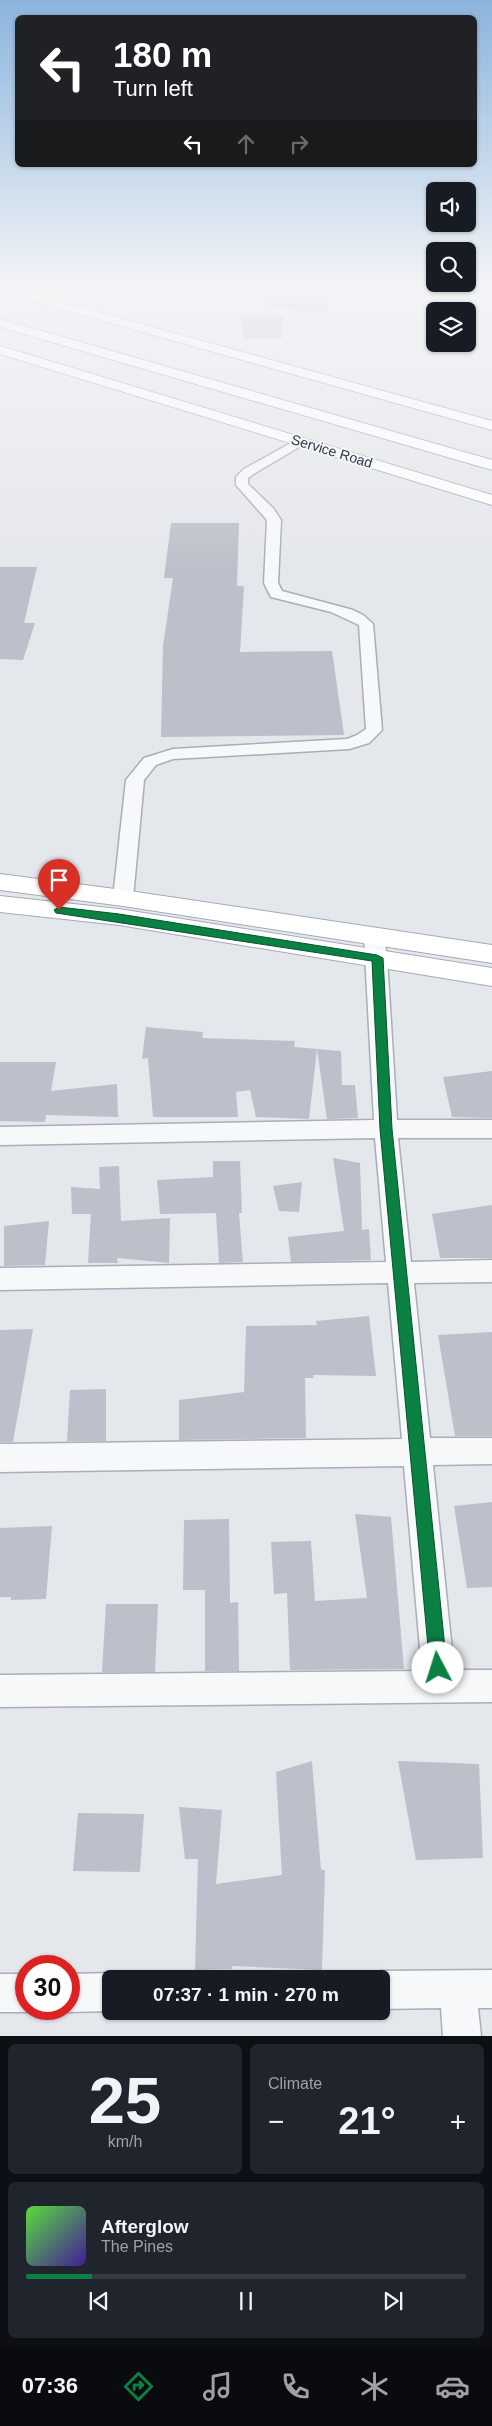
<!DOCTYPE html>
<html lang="en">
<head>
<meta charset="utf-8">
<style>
  :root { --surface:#171b24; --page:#20242c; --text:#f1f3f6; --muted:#9ea1a6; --line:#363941; --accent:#0b8043 }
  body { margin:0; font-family:Helvetica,sans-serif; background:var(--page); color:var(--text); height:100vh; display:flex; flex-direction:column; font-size:19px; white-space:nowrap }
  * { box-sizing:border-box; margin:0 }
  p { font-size:16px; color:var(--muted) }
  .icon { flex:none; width:28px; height:28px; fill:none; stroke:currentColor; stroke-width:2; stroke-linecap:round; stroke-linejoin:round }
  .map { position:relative; height:2036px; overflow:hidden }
  .drawer { display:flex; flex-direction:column; gap:8px; padding:8px; background:#0d0f14; flex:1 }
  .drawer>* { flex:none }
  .top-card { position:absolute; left:15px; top:15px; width:462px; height:152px; border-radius:8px; box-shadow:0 1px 4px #0004; background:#202124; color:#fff; overflow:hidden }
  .fabs { position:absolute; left:426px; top:182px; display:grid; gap:10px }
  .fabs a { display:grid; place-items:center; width:50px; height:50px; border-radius:8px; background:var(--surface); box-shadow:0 1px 4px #0004; font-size:25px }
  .speed { position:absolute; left:15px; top:1955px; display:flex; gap:10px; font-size:25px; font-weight:700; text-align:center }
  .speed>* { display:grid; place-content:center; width:65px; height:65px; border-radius:50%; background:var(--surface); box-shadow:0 1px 4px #0004; line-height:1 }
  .speed .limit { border:8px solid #d22; background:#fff; color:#111 }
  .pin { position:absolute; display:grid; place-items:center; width:42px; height:42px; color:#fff; margin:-51px -21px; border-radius:50% 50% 50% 0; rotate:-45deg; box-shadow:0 0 5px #0007 }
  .pin .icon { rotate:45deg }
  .me { position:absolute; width:55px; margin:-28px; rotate:355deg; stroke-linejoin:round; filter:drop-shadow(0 0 4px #0008) }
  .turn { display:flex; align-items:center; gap:18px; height:105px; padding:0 15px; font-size:22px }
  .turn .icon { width:65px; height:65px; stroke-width:2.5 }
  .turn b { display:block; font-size:35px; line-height:42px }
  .lanes { display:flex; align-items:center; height:48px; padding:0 15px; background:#0003; justify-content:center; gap:25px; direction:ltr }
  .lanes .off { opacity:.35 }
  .big { font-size:38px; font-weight:600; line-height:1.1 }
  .drawer .card { flex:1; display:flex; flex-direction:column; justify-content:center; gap:8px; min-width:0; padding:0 18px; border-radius:8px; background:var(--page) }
  .drawer .dial { align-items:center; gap:0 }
  .dial b { font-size:65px; line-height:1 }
  .song { display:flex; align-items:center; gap:15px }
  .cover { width:60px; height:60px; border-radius:8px; background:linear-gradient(135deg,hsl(110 70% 55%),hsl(260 70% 35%)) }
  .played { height:5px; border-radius:2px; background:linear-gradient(90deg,var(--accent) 15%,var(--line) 15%) }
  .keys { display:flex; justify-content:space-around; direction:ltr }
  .heat { display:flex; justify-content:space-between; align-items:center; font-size:28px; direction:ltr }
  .drawer .tiles { flex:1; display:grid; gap:8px; grid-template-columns:1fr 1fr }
  .card:last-child { grid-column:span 2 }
  .trip { position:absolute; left:102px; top:1970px; width:288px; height:50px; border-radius:8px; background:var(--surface); box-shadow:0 1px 4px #0004; font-weight:600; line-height:50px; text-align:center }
  .tab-bar { display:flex; height:80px; justify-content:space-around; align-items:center; background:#090b0e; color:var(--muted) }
  .tab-bar .icon { width:35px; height:35px }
  .tab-bar .selected { color:var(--accent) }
  .tab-bar b { font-size:22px; color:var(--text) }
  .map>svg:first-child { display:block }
</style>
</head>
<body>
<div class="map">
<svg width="492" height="2036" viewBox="0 0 492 2036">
  <rect width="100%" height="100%" fill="#e4e7ec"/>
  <g fill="#bbc0ca">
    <path d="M 258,287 L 328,288 L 327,311 L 271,309 Z"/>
    <path d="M 241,316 L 283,316 L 282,338 L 244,339 Z"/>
    <path d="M 171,523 L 239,523 L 237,586 L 244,586 L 240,652 L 332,651 L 344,735 L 161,737 L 163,646 L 173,578 L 164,578 Z"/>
    <path d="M 0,567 L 37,567 L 24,623 L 35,623 L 23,660 L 0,659 Z"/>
    <path d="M 146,1027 L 203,1032 L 202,1038 L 295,1041 L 294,1047 L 317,1049 L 309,1119 L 256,1117 L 250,1090 L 236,1092 L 238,1117 L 153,1117 L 148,1058 L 142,1059 Z"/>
    <path d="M 317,1049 L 341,1051 L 342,1085 L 355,1085 L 358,1118 L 327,1119 Z"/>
    <path d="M 0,1062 L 56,1062 L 51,1091 L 117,1084 L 118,1117 L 46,1115 L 45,1122 L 0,1121 Z"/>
    <path d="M 492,1071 L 492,1118 L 452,1117 L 443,1077 Z"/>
    <path d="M 333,1158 L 360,1163 L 362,1230 L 369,1229 L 371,1260 L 291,1262 L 288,1237 L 344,1231 Z"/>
    <path d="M 213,1161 L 240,1161 L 242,1213 L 239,1213 L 243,1262 L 219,1263 L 216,1213 L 160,1214 L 157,1180 L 213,1177 Z"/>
    <path d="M 119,1166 L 121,1221 L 170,1218 L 169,1263 L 117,1258 L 118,1263 L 88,1263 L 91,1214 L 72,1214 L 71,1187 L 100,1189 L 99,1167 Z"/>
    <path d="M 302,1182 L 299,1212 L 279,1211 L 273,1186 Z"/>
    <path d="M 492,1205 L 492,1258 L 440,1258 L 432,1214 Z"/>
    <path d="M 49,1221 L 45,1265 L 4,1266 L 4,1226 Z"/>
    <path d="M 369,1316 L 376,1376 L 313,1375 L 314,1378 L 305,1378 L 306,1438 L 179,1440 L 179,1400 L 244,1392 L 246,1326 L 317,1325 L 316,1321 Z"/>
    <path d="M 33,1329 L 13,1442 L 0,1442 L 0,1330 Z"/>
    <path d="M 492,1332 L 492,1436 L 455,1436 L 438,1335 Z"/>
    <path d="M 106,1389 L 106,1441 L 67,1441 L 70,1390 Z"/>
    <path d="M 492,1502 L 492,1587 L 467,1588 L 454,1506 Z"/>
    <path d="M 355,1514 L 391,1517 L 404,1669 L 290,1670 L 287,1593 L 274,1594 L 271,1542 L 311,1541 L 315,1601 L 367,1598 Z"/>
    <path d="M 229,1519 L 230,1603 L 238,1602 L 239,1671 L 205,1671 L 205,1590 L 183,1590 L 184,1520 Z"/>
    <path d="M 52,1526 L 46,1599 L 11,1600 L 11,1597 L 0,1597 L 0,1528 Z"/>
    <path d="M 106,1604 L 158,1604 L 155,1672 L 102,1672 Z"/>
    <path d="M 312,1761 L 321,1870 L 325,1870 L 322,1970 L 232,1966 L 232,1969 L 195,1970 L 198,1859 L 185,1859 L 179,1807 L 222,1810 L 216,1884 L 282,1875 L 276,1772 Z"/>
    <path d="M 398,1761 L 479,1764 L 483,1858 L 416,1860 Z"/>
    <path d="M 78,1813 L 144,1814 L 140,1872 L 73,1871 Z"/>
  </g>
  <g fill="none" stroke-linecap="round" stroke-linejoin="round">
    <g stroke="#a9aeb7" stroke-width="3">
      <g id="street">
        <path d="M 300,438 L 306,442 L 304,444 L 252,475 L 248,478 L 248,484 L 273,508 L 281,520 L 278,583 L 282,591 L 353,610 L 363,615 L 373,624 L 382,730 L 369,743 L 349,749 L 173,759 L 156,765 L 144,780 L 133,898 L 130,902 L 123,904 L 116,902 L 113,898 L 126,780 L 144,758 L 173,749 L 347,739 L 357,735 L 366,729 L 359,625 L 331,612 L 271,597 L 264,583 L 267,520 L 236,485 L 236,477 L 244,469 Z"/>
        <path d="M 374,929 L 381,931 L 384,936 L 387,958 L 397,1120 L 492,1120 L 492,1138 L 398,1138 L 411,1262 L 492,1260 L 492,1282 L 414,1283 L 430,1438 L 492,1438 L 492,1464 L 433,1465 L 454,1670 L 492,1670 L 492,1702 L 0,1707 L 0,1675 L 422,1671 L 404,1466 L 0,1472 L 0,1444 L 402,1439 L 388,1283 L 0,1290 L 0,1268 L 386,1262 L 375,1138 L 0,1145 L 0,1127 L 374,1120 L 364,936 L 367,931 Z"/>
        <path d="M 492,1970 L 492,2008 L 478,2008 L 481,2036 L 443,2036 L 441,2008 L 381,2009 L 381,1979 L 367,1979 L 381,1971 Z"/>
        <path d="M 111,1973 L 124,1979 L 111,1979 L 111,2011 L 69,2012 L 62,2009 L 69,2009 L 69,1974 Z"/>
        <path d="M 0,1974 L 26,1974 L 26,2009 L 33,2009 L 26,2012 L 0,2012 Z"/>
      </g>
    </g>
    <g stroke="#a9aeb7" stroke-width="2">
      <g id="secondary">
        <path d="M 0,285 L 492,421 L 492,430 L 0,292 Z"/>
        <path d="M 0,346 L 492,495 L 492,505 L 0,354 Z"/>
      </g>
    </g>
    <g stroke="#a3abb8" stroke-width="2">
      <g id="primary">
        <path d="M 0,319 L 492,460 L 492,470 L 0,327 Z"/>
        <path d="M 0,874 L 123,890 L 492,945 L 492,963 L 123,906 L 0,890 Z"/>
        <path d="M 0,896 L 119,909 L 492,968 L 492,986 L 119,925 L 0,912 Z"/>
      </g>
    </g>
    <use href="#street" fill="#f7f8fa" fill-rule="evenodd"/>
    <use href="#secondary" fill="#fff" fill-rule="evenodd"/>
    <use href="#primary" fill="#fff" fill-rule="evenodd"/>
  </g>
  <linearGradient id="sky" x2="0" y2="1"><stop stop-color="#8bb4dd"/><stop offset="0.5" stop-color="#f3f4f6"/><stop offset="1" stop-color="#f3f4f6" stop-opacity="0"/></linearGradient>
  <rect width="492" height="570" fill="url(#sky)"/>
  <path fill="#0b8043" stroke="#07532c" d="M 59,907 L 119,914 L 377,955 L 383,958 L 392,1129 L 447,1668 L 444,1674 L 438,1676 L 432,1674 L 430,1668 L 380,1129 L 372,961 L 56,913 L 54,910 Z"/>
  <g text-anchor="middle" stroke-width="4" stroke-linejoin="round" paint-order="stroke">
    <g font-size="14" fill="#2b3445" stroke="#f4f6f9">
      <text transform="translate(332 451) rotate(17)" y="5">Service Road</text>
    </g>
  </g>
</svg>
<div class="fabs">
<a><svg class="icon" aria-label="sound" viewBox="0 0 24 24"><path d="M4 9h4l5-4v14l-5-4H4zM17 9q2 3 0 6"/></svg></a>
<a><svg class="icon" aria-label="search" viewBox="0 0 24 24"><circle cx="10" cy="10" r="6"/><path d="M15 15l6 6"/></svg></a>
<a><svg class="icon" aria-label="layers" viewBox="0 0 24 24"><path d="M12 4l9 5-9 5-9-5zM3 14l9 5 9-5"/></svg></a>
</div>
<div class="speed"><div class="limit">30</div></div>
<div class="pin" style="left:59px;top:910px;background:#d93025"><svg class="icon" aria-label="arrive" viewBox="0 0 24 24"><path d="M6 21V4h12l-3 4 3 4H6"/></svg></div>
<svg class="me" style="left:438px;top:1668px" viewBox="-20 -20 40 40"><circle r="19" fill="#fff"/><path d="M0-13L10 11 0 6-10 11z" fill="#0b8043"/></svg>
<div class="trip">07:37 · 1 min · 270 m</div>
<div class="top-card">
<div class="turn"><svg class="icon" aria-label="left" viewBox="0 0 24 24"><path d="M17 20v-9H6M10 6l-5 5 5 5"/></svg><div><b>180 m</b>Turn left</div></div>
<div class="lanes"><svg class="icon" aria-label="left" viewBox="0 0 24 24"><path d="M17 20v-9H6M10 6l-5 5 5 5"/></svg><svg class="icon off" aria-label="ahead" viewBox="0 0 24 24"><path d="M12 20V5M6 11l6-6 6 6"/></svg><svg class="icon off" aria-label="right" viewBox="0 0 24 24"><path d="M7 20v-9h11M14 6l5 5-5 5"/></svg></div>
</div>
</div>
<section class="drawer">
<div class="tiles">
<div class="card dial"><b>25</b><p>km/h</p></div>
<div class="card"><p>Climate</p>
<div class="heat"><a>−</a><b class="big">21°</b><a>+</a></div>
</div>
<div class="card">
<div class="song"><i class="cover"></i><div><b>Afterglow</b><p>The Pines</p></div></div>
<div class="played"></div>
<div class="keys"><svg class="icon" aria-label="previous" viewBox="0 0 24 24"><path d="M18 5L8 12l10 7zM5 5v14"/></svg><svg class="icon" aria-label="pause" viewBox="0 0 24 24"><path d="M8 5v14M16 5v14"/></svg><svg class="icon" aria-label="next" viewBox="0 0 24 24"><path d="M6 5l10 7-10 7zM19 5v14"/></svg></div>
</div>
</div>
</section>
<nav class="tab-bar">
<b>07:36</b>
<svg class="icon selected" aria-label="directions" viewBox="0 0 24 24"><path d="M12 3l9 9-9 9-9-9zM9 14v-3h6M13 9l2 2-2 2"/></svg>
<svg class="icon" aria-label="music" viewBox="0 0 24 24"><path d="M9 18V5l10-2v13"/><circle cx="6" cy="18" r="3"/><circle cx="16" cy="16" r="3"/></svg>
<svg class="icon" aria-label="phone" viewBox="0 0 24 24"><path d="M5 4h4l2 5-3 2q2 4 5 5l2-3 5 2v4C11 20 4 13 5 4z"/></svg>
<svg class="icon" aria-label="climate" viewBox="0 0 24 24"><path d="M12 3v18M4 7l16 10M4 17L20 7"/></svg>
<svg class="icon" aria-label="car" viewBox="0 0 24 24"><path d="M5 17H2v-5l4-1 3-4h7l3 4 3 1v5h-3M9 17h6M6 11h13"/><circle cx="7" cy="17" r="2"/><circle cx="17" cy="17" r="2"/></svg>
</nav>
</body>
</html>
